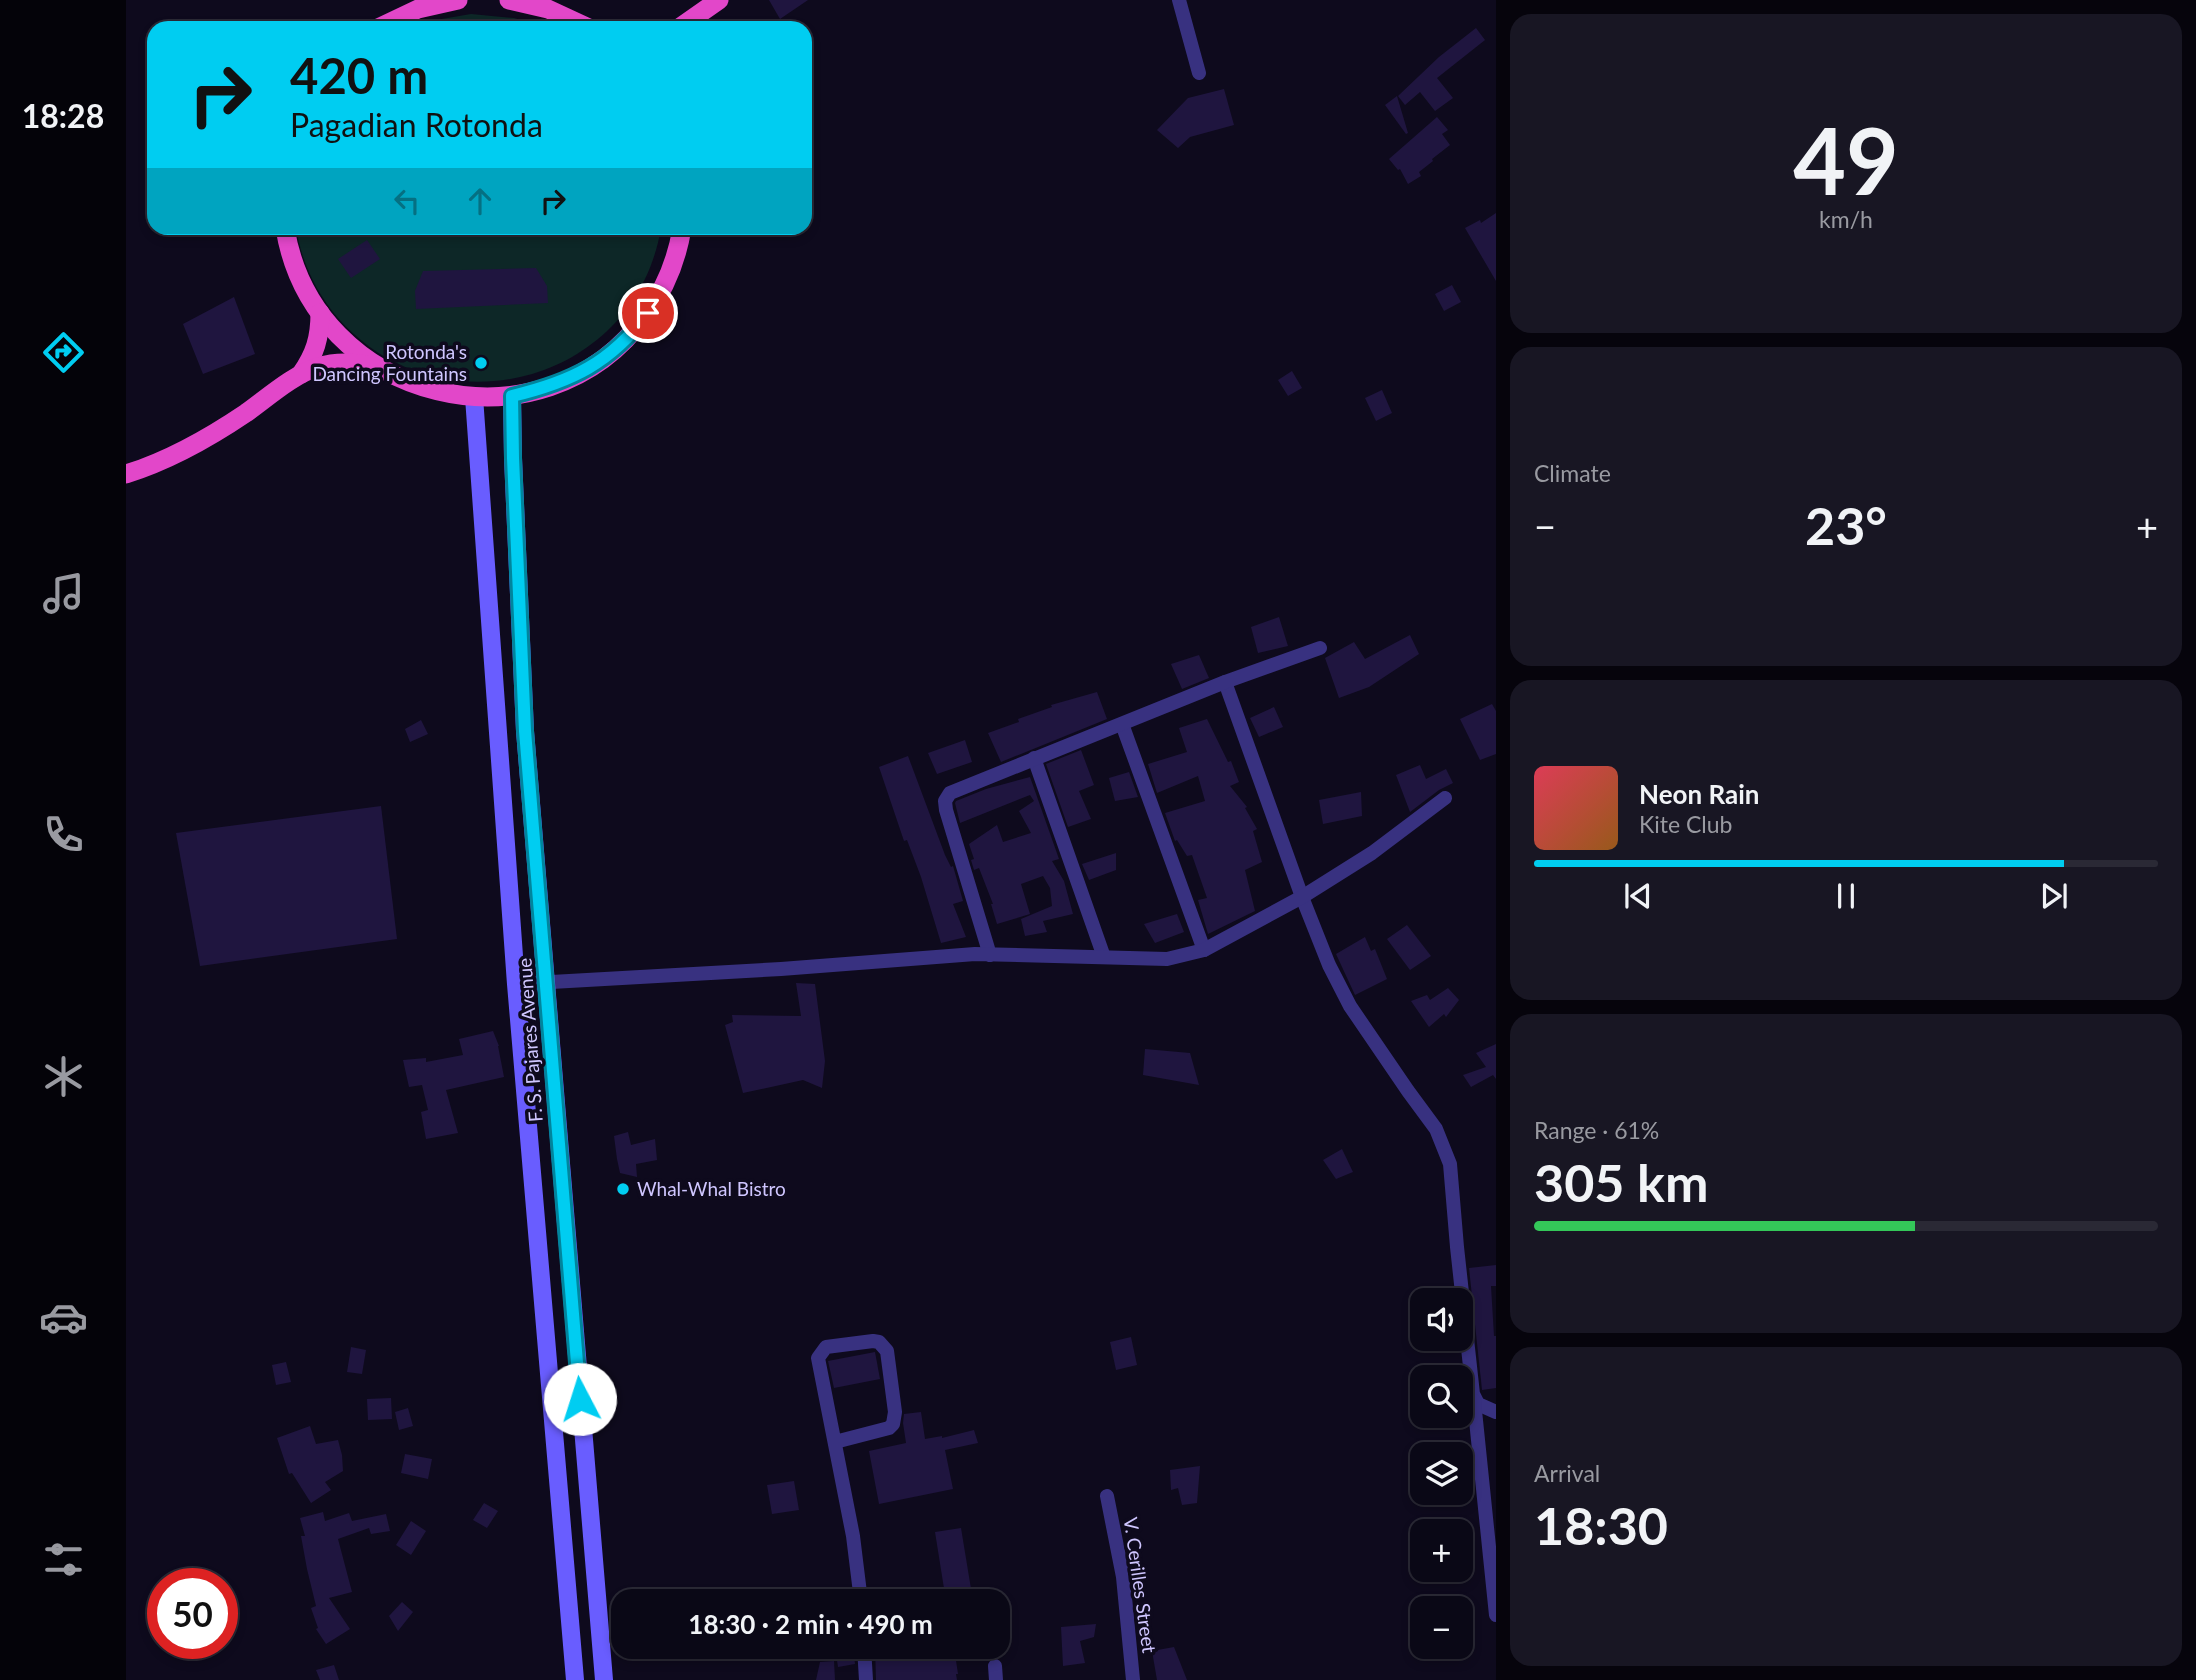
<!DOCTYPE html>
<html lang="en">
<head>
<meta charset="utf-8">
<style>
  :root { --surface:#0a0816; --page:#181623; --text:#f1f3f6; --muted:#999aa1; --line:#2a2935; --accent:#00cdf1 }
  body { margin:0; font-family:Lato,sans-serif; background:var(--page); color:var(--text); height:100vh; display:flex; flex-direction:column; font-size:26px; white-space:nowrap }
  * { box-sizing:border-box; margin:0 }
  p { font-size:23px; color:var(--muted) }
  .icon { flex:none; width:38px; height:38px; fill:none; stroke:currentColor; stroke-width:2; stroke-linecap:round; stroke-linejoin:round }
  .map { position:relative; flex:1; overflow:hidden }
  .details { display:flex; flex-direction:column; gap:14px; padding:14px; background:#06040c; width:700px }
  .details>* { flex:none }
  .guide { position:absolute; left:21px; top:21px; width:665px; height:214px; border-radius:21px; box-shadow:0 4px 10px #0003,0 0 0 2px var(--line); background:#00cdf1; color:#111; overflow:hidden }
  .tools { position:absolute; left:1284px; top:1288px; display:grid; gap:14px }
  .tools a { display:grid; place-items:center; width:63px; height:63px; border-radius:14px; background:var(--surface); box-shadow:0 4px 10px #0003,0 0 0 2px var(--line); font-size:35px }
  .speed { position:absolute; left:21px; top:1568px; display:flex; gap:14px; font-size:35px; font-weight:700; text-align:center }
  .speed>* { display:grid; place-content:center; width:91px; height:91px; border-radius:50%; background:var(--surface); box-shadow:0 4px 10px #0003,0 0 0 2px var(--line); line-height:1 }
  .speed .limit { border:10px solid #d22; background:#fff; color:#111 }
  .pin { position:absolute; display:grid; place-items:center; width:60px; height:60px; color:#fff; margin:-30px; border:4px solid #fff; border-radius:50%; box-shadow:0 2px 7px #0007 }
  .me { position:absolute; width:77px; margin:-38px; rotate:355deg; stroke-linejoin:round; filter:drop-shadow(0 0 5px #0008) }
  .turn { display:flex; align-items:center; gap:24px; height:147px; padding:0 28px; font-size:32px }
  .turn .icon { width:91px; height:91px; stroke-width:2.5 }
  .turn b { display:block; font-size:49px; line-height:60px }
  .lanes { display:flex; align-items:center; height:66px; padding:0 28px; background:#0003; justify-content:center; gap:35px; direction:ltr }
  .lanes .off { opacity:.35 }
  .big { font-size:52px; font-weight:700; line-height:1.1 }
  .details .card { flex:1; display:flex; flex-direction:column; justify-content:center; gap:10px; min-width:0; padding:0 24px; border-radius:21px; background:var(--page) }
  .details .dial { align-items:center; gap:0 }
  .dial b { font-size:91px; line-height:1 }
  .song { display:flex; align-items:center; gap:21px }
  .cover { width:84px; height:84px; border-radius:10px; background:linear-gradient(135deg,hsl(350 70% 55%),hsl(30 70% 35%)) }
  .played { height:7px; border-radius:4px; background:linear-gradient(90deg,var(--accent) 85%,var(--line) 85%) }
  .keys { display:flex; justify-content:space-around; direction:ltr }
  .heat { display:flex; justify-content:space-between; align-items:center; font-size:38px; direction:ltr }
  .charge { height:10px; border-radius:5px; background:linear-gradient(90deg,#34c759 61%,var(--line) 0) }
  .trip { position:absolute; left:485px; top:1589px; width:399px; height:70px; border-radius:21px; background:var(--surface); box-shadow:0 4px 10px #0003,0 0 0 2px var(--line); font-weight:700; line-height:70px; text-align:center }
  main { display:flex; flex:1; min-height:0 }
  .tab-bar { display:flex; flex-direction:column; width:126px; justify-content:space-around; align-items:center; background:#040309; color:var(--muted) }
  .tab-bar .icon { width:49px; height:49px }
  .tab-bar .on { color:var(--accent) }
  .tab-bar b { font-size:32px; color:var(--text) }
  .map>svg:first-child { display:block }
</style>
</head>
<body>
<main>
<nav class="tab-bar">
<b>18:28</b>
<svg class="icon on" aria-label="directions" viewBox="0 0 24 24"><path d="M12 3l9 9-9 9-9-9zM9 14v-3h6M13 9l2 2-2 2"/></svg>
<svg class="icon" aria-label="music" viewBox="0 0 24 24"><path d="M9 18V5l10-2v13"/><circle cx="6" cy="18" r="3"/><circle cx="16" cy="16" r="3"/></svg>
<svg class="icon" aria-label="phone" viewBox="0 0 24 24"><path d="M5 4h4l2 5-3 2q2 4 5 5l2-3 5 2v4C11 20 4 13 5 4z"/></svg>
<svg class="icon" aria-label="climate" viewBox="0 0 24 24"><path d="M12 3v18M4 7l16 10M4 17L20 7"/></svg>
<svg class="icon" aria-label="car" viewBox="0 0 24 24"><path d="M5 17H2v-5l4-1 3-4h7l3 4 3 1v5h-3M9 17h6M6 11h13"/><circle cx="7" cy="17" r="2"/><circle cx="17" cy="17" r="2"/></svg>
<svg class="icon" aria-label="filters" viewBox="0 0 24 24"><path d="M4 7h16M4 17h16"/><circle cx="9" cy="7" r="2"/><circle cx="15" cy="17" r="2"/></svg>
</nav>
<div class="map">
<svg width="1370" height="1680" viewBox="0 0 1370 1680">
  <rect width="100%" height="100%" fill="#0e0a1d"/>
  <g fill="#0d2727">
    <path d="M 345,14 L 388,18 L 422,28 L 282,28 L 304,21 Z"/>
    <path d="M 170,228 L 535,228 C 509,383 315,435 212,318 C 190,293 175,260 170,228 Z"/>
  </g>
  <g fill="#1f153f">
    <path d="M 643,0 L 682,0 L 654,19 Z"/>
    <path d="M 1350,28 L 1359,40 L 1311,78 L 1327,98 L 1309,111 L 1294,92 L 1279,105 L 1272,96 L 1313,57 Z"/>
    <path d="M 1098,89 L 1108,125 L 1064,137 L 1052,148 L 1031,130 L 1062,98 Z"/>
    <path d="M 1271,96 L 1282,133 L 1280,134 L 1259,105 Z"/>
    <path d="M 1311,117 L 1322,130 L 1316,134 L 1324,145 L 1306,159 L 1307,161 L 1293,172 L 1295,176 L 1282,184 L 1274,169 L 1272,170 L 1263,159 Z"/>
    <path d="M 1370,213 L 1370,281 L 1339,228 L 1354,220 L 1355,223 Z"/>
    <path d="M 241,240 L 254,259 L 225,278 L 212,259 Z"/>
    <path d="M 410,268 L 421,286 L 422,303 L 290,309 L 289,291 L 297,271 Z"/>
    <path d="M 1326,285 L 1335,302 L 1318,311 L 1309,294 Z"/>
    <path d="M 108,297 L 129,354 L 77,374 L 57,324 Z"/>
    <path d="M 1166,371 L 1176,388 L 1162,396 L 1152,380 Z"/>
    <path d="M 1256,390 L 1266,413 L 1250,421 L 1239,398 Z"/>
    <path d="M 1153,617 L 1162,646 L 1132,653 L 1125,627 Z"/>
    <path d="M 1284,635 L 1293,654 L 1243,687 L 1213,698 L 1199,658 L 1228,642 L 1239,659 Z"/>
    <path d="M 1073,655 L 1083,678 L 1056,689 L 1045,664 Z"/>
    <path d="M 971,692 L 981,719 L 875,762 L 862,733 L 893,722 L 892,719 L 926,707 L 925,705 Z"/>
    <path d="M 1366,704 L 1370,711 L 1370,754 L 1354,760 L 1334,719 Z"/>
    <path d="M 1148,707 L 1157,727 L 1133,737 L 1124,718 Z"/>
    <path d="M 1081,719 L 1102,762 L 1105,761 L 1113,782 L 1104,786 L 1121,807 L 1119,808 L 1131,829 L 1127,831 L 1136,862 L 1119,870 L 1129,911 L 1082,934 L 1072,900 L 1081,898 L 1066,855 L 1061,856 L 1051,840 L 1049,841 L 1039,813 L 1079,801 L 1072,776 L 1031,793 L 1022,764 L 1061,752 L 1053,728 Z"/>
    <path d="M 295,720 L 302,734 L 284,742 L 279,729 Z"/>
    <path d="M 839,740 L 846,762 L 811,774 L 802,753 Z"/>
    <path d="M 955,750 L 968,785 L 953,791 L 965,819 L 942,827 L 920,764 Z"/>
    <path d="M 782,756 L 819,855 L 825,867 L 827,866 L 837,901 L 827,904 L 840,937 L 815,943 L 795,877 L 781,840 L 778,841 L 753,767 Z"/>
    <path d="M 1294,765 L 1300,779 L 1320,769 L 1327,783 L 1313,790 L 1284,812 L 1270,775 Z"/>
    <path d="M 1003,772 L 1012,797 L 989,801 L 983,778 Z"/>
    <path d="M 904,777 L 933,859 L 926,861 L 938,881 L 947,914 L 917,921 L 921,932 L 899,936 L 895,919 L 926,906 L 924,888 L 917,876 L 895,884 L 904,914 L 871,924 L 865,904 L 867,904 L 853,868 L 848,870 L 845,860 L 848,859 L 843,844 L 871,825 L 877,842 L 905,833 L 893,811 L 908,801 L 904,795 L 834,823 L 829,803 L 830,801 L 860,789 Z"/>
    <path d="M 1235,792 L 1236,816 L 1197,824 L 1193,800 Z"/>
    <path d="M 255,806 L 271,939 L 74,966 L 50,833 Z"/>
    <path d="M 990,853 L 990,870 L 963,880 L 956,864 Z"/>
    <path d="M 1051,914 L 1058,932 L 1029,943 L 1018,924 Z"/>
    <path d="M 1281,925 L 1305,956 L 1284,970 L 1261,939 Z"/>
    <path d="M 1239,937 L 1245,951 L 1249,949 L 1261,979 L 1229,995 L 1210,954 Z"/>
    <path d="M 670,983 L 689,984 L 699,1061 L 696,1088 L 677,1080 L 617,1093 L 599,1025 L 607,1022 L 606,1015 L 675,1016 Z"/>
    <path d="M 1322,988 L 1333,1000 L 1320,1017 L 1318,1014 L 1303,1027 L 1285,1001 L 1301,995 L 1304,1000 Z"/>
    <path d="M 367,1031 L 373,1046 L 372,1046 L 378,1077 L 320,1090 L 332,1133 L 300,1139 L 295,1112 L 302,1110 L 296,1085 L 283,1087 L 277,1060 L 300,1058 L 300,1062 L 337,1055 L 333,1039 Z"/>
    <path d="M 1370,1044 L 1370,1079 L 1367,1075 L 1345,1087 L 1337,1075 L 1360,1067 L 1350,1053 Z"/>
    <path d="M 1019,1049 L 1064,1053 L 1073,1085 L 1017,1075 Z"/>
    <path d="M 502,1132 L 505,1145 L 529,1139 L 531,1160 L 510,1164 L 511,1177 L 494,1173 L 491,1159 L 488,1136 Z"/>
    <path d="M 1216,1149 L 1227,1172 L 1210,1179 L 1197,1160 Z"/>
    <path d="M 1370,1265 L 1370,1286 L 1365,1286 L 1368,1336 L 1370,1336 L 1370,1388 L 1356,1390 L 1343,1268 Z"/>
    <path d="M 1005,1337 L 1011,1365 L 990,1370 L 984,1342 Z"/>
    <path d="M 225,1347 L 240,1350 L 236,1374 L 221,1372 Z"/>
    <path d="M 749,1352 L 754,1379 L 708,1388 L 702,1361 Z"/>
    <path d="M 160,1362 L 165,1382 L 150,1385 L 146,1365 Z"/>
    <path d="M 265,1398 L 266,1419 L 242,1420 L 241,1399 Z"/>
    <path d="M 282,1408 L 287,1426 L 273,1430 L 269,1412 Z"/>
    <path d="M 795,1412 L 799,1439 L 816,1436 L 816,1438 L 848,1430 L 852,1443 L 819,1450 L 827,1489 L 753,1504 L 743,1451 L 780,1443 L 777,1423 L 778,1414 Z"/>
    <path d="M 184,1426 L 190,1444 L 212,1440 L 216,1455 L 217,1471 L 199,1482 L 205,1490 L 185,1503 L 166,1473 L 163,1474 L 151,1438 Z"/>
    <path d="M 279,1454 L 306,1459 L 302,1479 L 275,1473 Z"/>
    <path d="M 1074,1466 L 1071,1503 L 1056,1505 L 1052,1488 L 1045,1490 L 1044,1470 Z"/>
    <path d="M 668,1481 L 673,1510 L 646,1514 L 641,1485 Z"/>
    <path d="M 358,1503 L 372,1511 L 361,1528 L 347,1520 Z"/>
    <path d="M 197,1512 L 199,1521 L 223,1513 L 226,1521 L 260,1514 L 264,1531 L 245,1534 L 243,1528 L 212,1539 L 226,1592 L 203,1598 L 224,1629 L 200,1644 L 190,1629 L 192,1628 L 185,1608 L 190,1606 L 181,1569 L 175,1536 L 179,1536 L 174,1518 Z"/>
    <path d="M 285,1521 L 300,1531 L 285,1555 L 270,1545 Z"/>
    <path d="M 835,1528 L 847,1601 L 820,1601 L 809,1532 Z"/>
    <path d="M 276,1602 L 287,1612 L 272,1631 L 263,1616 Z"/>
    <path d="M 970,1624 L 968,1637 L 954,1641 L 959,1663 L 937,1666 L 935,1627 Z"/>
    <path d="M 709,1647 L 727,1647 L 729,1664 L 712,1667 Z"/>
    <path d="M 749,1647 L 828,1647 L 832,1674 L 830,1674 L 831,1680 L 750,1680 Z"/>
    <path d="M 1048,1647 L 1061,1680 L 1031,1680 L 1026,1651 Z"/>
    <path d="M 708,1661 L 709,1680 L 690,1680 L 694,1662 Z"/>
    <path d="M 208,1665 L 213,1680 L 194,1680 L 190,1670 Z"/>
  </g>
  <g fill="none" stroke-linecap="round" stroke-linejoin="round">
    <g stroke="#383180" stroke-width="14">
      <path d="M 1053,0 L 1073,73"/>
      <path d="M 1099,682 L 1176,897 L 1203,965 L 1224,1006 L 1282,1091 L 1310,1129 L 1324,1164 L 1331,1247 L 1347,1394 L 1352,1404 L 1370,1412"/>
      <path d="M 996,724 L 1078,950"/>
      <path d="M 908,758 L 978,957"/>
      <path d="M 864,955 L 820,810 L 819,801 L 824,793 L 1099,682 L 1194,648"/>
      <path d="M 390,984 L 655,969 L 849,954 L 1041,959 L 1078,950 L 1176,897 L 1246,853 L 1319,798"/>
      <path d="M 1348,1401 L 1370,1615"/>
      <path d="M 709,1442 L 763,1428 L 767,1424 L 769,1412 L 761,1351 L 753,1342 L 747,1341 L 700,1347 L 692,1358 L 727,1536 L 735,1601"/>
      <path d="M 981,1496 L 997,1577 L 1007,1680"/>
      <path d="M 738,1647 L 740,1680"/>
      <path d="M 869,1666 L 870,1680"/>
    </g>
    <g stroke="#695dff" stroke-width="18">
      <path d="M 386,396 L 387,458 L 399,731 L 478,1680"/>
      <path d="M 348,397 L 390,984 L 449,1680"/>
    </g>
    <g stroke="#e247c9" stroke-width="19">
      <path d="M 383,0 L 422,9 L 463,28"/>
      <path d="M 252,28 L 292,9 L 332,0"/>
      <path d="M 553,28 L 593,0"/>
      <path d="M 159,228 C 187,402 417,459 520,315 C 539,289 551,259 556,228"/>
      <path d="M 175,374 C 189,354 194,338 194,313"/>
      <path d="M 0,474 C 42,461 83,438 120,413 C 141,398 168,374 192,367 C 211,361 227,362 245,366"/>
    </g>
  </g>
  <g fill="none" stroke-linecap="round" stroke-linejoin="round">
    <g stroke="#00859d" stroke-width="18">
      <path id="route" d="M 454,1399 L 399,731 L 387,458 L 386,396 C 445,382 485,363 522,313"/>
    </g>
    <use href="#route" stroke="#00cdf1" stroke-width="12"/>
  </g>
  <g fill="#00cdf1" stroke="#0e0a1d" stroke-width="2.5">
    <circle cx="355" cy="363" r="7"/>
    <circle cx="497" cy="1189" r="7"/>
  </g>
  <g text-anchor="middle" stroke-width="7" stroke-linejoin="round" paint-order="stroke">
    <g font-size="19" fill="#cfc6ff" stroke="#0e0a1d" text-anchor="end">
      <text x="341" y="359">Rotonda's<tspan x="341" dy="22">Dancing Fountains</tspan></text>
      <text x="511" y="1196" text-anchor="start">Whal-Whal Bistro</text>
    </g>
    <g font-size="19" fill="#cfc6ff" stroke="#0e0a1d">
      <text transform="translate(404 1040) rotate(-94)" y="7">F. S. Pajares Avenue</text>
      <text transform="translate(1014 1585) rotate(82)" y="7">V. Cerilles Street</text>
    </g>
  </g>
</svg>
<div class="tools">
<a><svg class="icon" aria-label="sound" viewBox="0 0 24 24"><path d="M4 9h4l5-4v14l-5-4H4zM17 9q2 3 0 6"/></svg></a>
<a><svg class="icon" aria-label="search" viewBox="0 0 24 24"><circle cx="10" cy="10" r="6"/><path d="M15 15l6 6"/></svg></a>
<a><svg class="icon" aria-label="layers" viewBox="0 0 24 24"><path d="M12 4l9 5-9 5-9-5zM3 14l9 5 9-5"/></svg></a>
<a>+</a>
<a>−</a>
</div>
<div class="speed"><div class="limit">50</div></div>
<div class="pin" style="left:522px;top:313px;background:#d93025"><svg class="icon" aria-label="arrive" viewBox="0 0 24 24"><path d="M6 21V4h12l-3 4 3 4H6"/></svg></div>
<svg class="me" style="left:454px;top:1399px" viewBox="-20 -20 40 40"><circle r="19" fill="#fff"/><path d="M0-13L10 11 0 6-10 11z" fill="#00cdf1"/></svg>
<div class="trip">18:30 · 2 min · 490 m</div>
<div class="guide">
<div class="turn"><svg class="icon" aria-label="right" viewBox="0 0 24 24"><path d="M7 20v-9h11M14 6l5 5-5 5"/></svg><div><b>420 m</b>Pagadian Rotonda</div></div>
<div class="lanes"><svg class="icon off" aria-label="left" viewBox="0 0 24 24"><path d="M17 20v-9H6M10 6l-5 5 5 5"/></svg><svg class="icon off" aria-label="ahead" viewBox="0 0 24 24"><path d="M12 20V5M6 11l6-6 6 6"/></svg><svg class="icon" aria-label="right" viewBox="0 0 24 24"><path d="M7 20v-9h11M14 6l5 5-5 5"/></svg></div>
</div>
</div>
<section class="details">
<div class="card dial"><b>49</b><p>km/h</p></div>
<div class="card"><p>Climate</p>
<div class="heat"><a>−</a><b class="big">23°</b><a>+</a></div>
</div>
<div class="card">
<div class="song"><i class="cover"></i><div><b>Neon Rain</b><p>Kite Club</p></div></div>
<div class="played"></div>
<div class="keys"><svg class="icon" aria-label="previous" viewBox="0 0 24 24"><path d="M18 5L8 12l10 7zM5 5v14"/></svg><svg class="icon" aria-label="pause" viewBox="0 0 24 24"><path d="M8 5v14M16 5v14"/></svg><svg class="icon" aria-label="next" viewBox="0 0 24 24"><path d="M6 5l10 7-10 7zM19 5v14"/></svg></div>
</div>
<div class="card"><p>Range · 61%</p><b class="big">305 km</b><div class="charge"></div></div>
<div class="card"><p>Arrival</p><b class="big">18:30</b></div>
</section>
</main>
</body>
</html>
